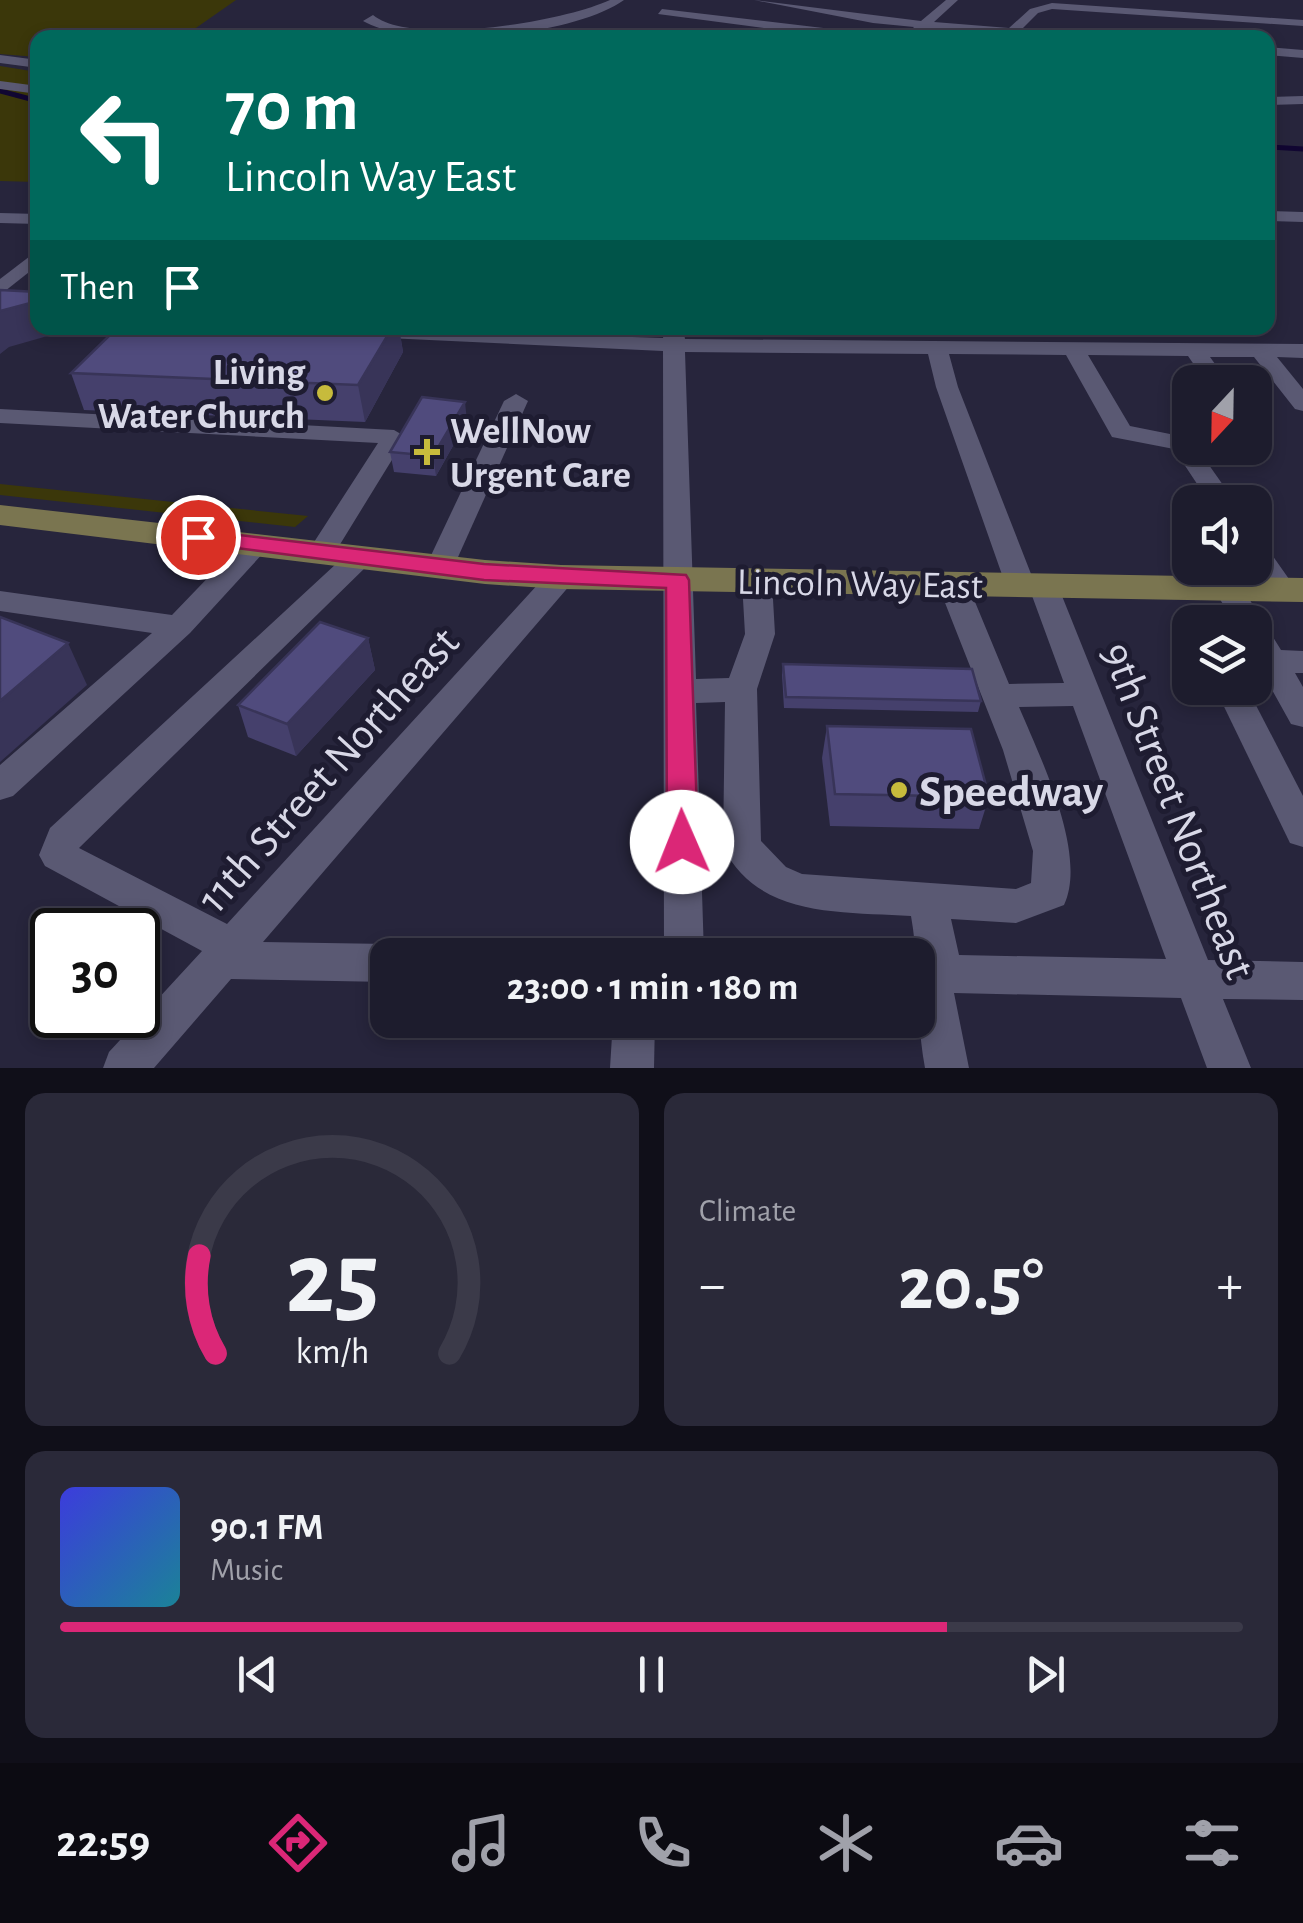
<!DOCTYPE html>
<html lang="en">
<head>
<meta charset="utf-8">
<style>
  :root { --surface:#1d1c2d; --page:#2a2939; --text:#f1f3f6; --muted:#a0a1aa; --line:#3b3a49; --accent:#db2777 }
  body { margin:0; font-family:"Alegreya Sans",sans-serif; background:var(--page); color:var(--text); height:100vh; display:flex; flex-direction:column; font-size:38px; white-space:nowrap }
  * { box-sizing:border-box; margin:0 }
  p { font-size:32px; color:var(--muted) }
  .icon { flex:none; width:55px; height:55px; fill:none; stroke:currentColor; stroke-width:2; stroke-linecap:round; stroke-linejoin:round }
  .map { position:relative; height:1068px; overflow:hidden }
  .sheet { display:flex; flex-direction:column; gap:25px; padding:25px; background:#100f19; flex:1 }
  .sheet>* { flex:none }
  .guide { position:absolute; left:30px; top:30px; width:1245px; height:305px; border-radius:20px; box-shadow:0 5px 15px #0003,0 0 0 2px var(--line); background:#00695c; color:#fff; overflow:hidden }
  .needle { width:65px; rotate:202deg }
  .tools { position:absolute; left:1172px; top:365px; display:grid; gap:20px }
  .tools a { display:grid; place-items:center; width:100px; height:100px; border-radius:20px; background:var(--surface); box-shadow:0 5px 15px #0003,0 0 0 2px var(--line); font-size:50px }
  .speed { position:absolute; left:30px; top:908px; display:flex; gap:20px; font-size:50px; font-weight:700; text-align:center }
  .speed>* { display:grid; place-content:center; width:130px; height:130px; border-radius:50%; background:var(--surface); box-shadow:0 5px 15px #0003,0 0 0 2px var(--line); line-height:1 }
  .speed .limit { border:5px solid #111; border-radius:15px; background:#fff; color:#111 }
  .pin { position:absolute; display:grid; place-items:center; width:85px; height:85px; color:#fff; margin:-42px; border:5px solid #fff; border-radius:50%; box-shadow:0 2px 10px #0007 }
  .me { position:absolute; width:110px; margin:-55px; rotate:359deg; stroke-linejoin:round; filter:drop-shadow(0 0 8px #0008) }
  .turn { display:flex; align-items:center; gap:35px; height:210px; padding:0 30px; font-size:45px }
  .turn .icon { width:130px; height:130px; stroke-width:2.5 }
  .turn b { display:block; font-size:70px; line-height:85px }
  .then { display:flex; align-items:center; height:95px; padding:0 30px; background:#0003; gap:20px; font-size:38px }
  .big { font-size:75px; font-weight:700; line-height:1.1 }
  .sheet .widget { flex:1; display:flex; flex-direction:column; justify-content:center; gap:15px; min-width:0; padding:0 35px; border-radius:20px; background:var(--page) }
  .sheet .dial { align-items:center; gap:0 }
  .dial svg { height:260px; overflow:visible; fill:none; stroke:var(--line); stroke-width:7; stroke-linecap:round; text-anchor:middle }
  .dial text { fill:var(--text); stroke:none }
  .song { display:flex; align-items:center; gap:30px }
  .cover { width:120px; height:120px; border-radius:15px; background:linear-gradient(135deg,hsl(240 70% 55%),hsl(190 70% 35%)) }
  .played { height:10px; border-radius:5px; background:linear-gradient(90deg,var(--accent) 75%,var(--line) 75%) }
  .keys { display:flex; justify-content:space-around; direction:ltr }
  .heat { display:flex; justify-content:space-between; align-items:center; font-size:55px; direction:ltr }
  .sheet .tiles { flex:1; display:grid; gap:25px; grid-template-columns:1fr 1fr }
  .widget:last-child { grid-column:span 2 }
  .trip { position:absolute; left:370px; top:938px; width:565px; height:100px; border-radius:20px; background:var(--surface); box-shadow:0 5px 15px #0003,0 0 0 2px var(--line); font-weight:700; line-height:100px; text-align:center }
  .tabs { display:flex; height:160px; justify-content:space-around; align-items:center; background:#0c0b12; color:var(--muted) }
  .tabs .icon { width:70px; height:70px }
  .tabs .selected { color:var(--accent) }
  .tabs b { font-size:45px; color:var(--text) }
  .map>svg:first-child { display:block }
</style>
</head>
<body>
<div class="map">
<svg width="1303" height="1068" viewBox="0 0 1303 1068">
  <rect width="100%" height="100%" fill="#27253c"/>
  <g fill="#3b370a">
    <path d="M 0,0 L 236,0 L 183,37 L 38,38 L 37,57 L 0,54 Z"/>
    <path d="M 0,66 L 37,72 L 37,182 L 0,181 Z"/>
    <path d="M 0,484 L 308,516 L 295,527 L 0,495 Z"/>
  </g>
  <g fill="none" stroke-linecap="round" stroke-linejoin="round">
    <g stroke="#110632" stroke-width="5">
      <path d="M 0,91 L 38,101"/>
      <path d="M 1268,147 L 1303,149"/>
    </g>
    <g fill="#5a5973" fill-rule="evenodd">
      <path d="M 610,0 L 624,0 C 574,36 418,52 363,21 L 373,15 C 412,47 562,22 610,0 Z"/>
      <path d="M 754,0 L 921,21 L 946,0 L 958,0 L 934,22 L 1009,28 L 1030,9 L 1052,3 L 1303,20 L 1303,26 L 1052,9 L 1038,13 L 1022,29 L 1088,38 L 1000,38 L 1003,35 L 926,28 L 917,33 L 911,30 L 914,27 L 873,23 Z"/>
      <path d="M 662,9 L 874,34 L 880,38 L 841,38 L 658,14 Z"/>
      <path d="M 1268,47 L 1303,50 L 1303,58 L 1268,55 Z"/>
      <path d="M 0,55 L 38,60 L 38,68 L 0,63 Z"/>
      <path d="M 0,81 L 38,86 L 38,94 L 0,89 Z"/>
      <path d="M 1303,96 L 1303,104 L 1268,105 L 1268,97 Z"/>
      <path d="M 1268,211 L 1303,212 L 1303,222 L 1268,221 Z"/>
      <path d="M 0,213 L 38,214 L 38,224 L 0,223 Z"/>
      <path d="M 38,250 L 38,265 L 0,295 L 0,279 Z"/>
      <path d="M 357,328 L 663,338 L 665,328 L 683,328 L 685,339 L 1303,344 L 1303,358 L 1277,357 L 1303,389 L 1303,411 L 1295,409 L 1254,357 L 1210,357 L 1228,382 L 1206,382 L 1188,356 L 1088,355 L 1130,426 L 1190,438 L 1190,448 L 1197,448 L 1235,502 L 1209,502 L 1174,449 L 1112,437 L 1066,355 L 949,354 L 958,387 L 1033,579 L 1053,579 L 1058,586 L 1208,960 L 1303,962 L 1303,1000 L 1223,999 L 1251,1068 L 1207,1068 L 1181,998 L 954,993 L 969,1068 L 925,1068 C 915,1014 920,966 911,916 C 842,911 759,919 723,847 L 725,702 L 696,703 L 704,955 L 664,955 L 663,351 L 365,337 L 358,335 ZM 685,352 L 928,354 L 936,387 L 1006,586 L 1011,593 L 1031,593 L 1064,683 L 1009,684 L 968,585 L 963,578 L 943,578 L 938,585 L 1003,750 L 1033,851 L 1031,883 L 1016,889 L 802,874 L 786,867 L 761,841 L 757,689 L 775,634 L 772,582 L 767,575 L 747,575 L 742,582 L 745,634 L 729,678 L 696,679 ZM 1073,706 L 1166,959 L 959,955 L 951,919 L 1016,923 L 1064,905 C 1088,854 1040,757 1019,707 Z"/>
      <path d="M 516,394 L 528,401 L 454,566 L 450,572 L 430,572 L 426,566 L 504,401 Z"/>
      <path d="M 0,409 L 394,430 L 406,437 L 331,559 L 311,559 L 307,553 L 378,443 L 0,423 Z"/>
      <path d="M 256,535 L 266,538 L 270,544 L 266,550 L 190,633 L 13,796 L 0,800 L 0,765 L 152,633 L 0,611 L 0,591 L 172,615 L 246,538 Z"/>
      <path d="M 1255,542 L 1265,545 L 1296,589 L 1291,596 L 1271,596 L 1252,568 L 1255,568 Z"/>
      <path d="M 360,548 L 370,551 L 374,557 L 370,563 L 79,848 L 227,924 L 551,570 L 571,570 L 575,577 L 571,584 L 263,942 L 388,944 L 403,950 L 405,955 L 388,955 L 388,982 L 231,979 L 154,1068 L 103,1068 L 109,1052 L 202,951 L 45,866 L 39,855 L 50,828 L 350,551 Z"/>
      <path d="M 1228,578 L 1238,581 L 1281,650 L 1303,651 L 1303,673 L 1295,673 L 1303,687 L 1303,727 L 1291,724 L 1262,672 L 1255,672 L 1255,622 L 1234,622 L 1213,588 L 1218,581 Z"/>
      <path d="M 1215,688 L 1247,688 L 1303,796 L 1303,847 L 1290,843 Z"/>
      <path d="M 613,1020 L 655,1020 L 654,1068 L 610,1068 Z"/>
    </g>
    <path fill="#7a7550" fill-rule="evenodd" d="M 0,505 L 485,560 L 561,565 L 1303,578 L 1303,602 L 561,589 L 485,584 L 0,525 Z"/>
  </g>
  <g fill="#45406c">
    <path d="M 117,328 L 399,328 L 403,352 L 365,422 L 84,410 L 71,373 Z"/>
    <path d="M 467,421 L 436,476 L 394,472 L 390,452 Z"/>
    <path d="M 368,638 L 375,670 L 296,756 L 248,737 L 238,705 Z"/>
    <path d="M 783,664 L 981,701 L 978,712 L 784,708 L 782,675 Z"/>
    <path d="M 827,726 L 989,797 L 979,829 L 830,826 L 822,758 Z"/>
  </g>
  <g fill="#383458">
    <path d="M 38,301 L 38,328 L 65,328 L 65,331 L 9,347 L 0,354 L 0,311 Z"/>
    <path d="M 392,328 L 399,328 L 403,352 L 365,422 L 358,385 Z"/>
    <path d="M 465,402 L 467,421 L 436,476 L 433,456 Z"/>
    <path d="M 368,638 L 375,670 L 296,756 L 287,724 Z"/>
    <path d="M 68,643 L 87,685 L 0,762 L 0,701 Z"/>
  </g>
  <g fill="#504b7d" stroke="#383458" stroke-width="2.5">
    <path d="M 0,290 L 38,292 L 38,301 L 0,311 Z"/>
    <path d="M 117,328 L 392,328 L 358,385 L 71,373 Z"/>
    <path d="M 422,397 L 465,402 L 433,456 L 390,452 Z"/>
    <path d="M 0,617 L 68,643 L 0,701 Z"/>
    <path d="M 320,622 L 368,638 L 287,724 L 238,705 Z"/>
    <path d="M 783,664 L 972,669 L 981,701 L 786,697 Z"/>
    <path d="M 827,726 L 971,729 L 989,797 L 835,794 Z"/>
  </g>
  <path fill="#db2777" stroke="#8e194d" stroke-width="2.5" d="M 198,530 L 484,564 L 686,575 L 689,580 L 698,842 L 693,851 L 682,855 L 671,851 L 667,842 L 666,588 L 484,580 L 190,542 L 187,537 L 190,532 Z"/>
  <g fill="#c7bb3c" stroke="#1e1c31" stroke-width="4">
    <circle cx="325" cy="393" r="10"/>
    <path d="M422 437h10v10h10v10h-10v10h-10v-10h-10v-10h10z"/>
    <circle cx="899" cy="790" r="10"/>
  </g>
  <g text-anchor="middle" stroke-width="10" stroke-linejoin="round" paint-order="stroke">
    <g font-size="38" font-weight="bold" fill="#d8d8e7" stroke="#1e1c31" text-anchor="end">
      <text x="305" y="384">Living<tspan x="305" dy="44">Water Church</tspan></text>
      <text x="450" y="443" text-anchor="start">WellNow<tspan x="450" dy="44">Urgent Care</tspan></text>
    </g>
    <g font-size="38" fill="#d8d8e7" stroke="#1e1c31">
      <text transform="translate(860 583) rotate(1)" y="13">Lincoln Way East</text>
    </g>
    <g font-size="45" fill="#d8d8e7" stroke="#1e1c31">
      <text transform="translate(327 769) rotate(-48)" y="16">11th Street Northeast</text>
      <text transform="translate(1180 810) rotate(69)" y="16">9th Street Northeast</text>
    </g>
    <g font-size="45" font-weight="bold" fill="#d8d8e7" stroke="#1e1c31" text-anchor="start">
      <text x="919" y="806">Speedway</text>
    </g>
  </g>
</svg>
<div class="tools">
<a><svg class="needle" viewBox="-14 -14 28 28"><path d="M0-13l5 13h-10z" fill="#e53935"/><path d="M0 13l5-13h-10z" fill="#a0a1aa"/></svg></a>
<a><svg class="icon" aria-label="sound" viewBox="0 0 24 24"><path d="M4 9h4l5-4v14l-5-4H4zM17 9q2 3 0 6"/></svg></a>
<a><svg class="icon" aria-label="layers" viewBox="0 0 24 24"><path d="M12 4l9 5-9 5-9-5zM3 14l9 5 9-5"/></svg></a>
</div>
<div class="speed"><div class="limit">30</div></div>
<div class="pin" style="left:198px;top:537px;background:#d93025"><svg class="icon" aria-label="arrive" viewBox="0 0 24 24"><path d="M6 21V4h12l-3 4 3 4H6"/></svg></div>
<svg class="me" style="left:682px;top:842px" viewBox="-20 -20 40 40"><circle r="19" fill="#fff"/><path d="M0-13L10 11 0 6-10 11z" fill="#db2777"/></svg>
<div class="trip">23:00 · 1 min · 180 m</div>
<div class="guide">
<div class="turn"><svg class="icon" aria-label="left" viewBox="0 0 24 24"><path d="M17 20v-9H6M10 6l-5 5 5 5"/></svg><div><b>70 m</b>Lincoln Way East</div></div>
<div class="then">Then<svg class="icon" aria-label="arrive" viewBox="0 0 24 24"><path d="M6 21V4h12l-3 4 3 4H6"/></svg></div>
</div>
</div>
<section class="sheet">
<div class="tiles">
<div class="widget dial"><svg viewBox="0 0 100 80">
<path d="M14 69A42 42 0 1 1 86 69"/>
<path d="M14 69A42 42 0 0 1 9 39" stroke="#db2777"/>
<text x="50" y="56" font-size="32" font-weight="700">25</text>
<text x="50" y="72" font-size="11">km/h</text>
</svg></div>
<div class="widget"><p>Climate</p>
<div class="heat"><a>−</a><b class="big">20.5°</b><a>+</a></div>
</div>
<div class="widget">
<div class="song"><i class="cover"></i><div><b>90.1 FM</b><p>Music</p></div></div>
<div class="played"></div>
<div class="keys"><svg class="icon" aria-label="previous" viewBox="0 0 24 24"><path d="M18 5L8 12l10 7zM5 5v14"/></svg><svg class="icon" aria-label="pause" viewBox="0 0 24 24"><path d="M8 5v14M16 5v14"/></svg><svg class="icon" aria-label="next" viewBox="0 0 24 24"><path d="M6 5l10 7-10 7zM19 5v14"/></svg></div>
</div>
</div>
</section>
<nav class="tabs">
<b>22:59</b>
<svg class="icon selected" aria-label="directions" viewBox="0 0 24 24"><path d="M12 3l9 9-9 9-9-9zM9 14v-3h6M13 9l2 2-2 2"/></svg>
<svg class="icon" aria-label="music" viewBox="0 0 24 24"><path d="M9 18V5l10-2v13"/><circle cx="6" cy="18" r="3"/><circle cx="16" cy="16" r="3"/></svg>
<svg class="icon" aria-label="phone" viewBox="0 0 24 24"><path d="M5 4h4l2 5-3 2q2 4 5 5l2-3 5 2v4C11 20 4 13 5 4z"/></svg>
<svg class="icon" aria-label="climate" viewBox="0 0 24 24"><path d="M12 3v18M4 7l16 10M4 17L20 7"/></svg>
<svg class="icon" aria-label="car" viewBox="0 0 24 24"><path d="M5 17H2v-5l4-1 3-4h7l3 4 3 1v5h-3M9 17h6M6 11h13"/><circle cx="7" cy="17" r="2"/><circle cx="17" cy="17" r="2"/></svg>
<svg class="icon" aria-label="filters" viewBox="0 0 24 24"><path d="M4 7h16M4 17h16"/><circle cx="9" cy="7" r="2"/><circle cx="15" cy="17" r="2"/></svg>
</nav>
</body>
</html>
